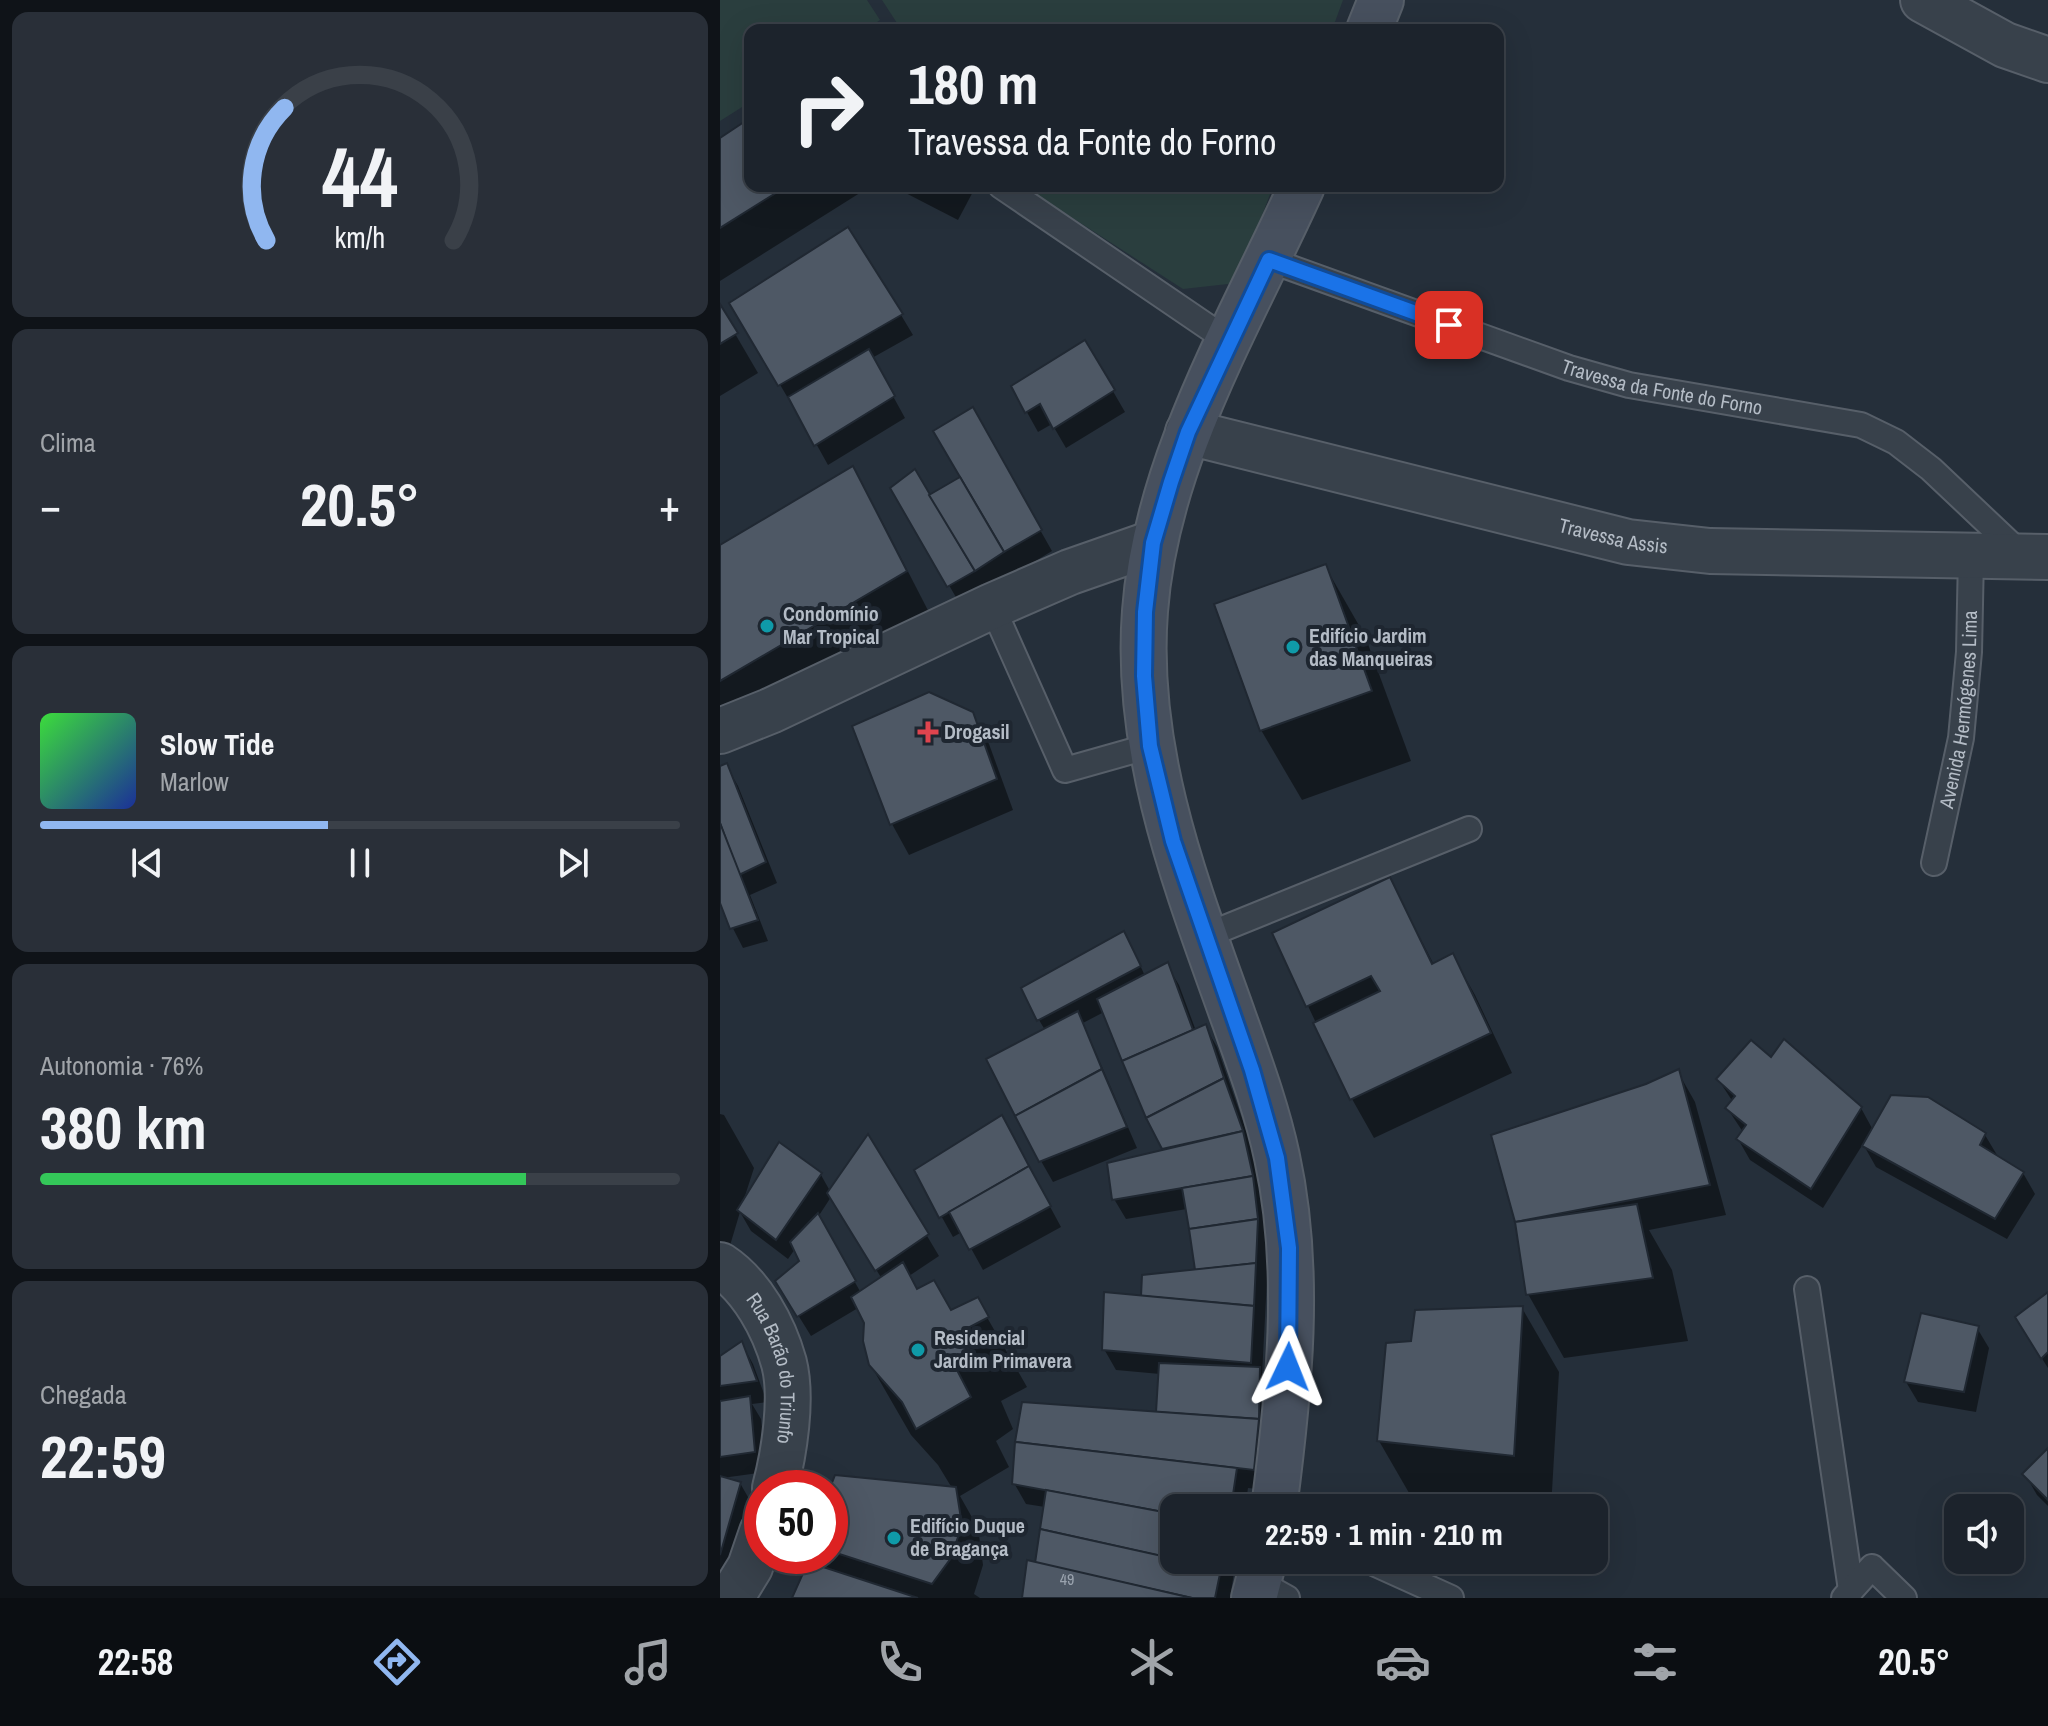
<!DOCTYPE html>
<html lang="pt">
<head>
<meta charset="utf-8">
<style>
  :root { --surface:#1c232c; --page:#292f38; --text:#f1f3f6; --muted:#a0a4a9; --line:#3a4048; --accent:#90b7f0 }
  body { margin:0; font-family:"Archivo Narrow",sans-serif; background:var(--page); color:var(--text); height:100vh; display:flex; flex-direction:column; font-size:30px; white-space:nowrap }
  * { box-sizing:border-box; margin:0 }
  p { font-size:26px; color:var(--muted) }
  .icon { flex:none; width:44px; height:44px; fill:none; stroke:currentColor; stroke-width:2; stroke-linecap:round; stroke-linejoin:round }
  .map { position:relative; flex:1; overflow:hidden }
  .side { display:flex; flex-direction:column; gap:12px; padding:12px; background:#0f1318; width:720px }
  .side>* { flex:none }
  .top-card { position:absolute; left:24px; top:24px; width:760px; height:168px; border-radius:16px; box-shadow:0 8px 32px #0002,0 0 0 2px var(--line); background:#1c232c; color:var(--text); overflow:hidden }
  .fabs { position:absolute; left:1224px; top:1494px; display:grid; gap:16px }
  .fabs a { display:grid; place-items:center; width:80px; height:80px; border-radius:16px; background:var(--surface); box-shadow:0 8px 32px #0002,0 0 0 2px var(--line); font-size:40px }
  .speed { position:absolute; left:24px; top:1470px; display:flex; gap:16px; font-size:40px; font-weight:700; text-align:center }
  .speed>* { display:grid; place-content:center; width:104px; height:104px; border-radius:50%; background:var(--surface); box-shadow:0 8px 32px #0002,0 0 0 2px var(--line); line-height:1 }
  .speed .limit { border:12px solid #d22; background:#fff; color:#111 }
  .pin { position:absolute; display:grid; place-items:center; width:68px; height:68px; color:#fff; margin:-34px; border-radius:16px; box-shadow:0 4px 12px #0006 }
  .me { position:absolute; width:88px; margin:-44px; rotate:2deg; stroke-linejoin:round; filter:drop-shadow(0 0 6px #0008) }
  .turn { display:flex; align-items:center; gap:28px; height:168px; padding:0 32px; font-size:36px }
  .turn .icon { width:104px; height:104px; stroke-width:2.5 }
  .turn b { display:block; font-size:56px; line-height:68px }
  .big { font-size:60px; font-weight:800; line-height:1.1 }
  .side .tile { flex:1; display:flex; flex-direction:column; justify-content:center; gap:12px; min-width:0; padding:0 28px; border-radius:16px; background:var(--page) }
  .side .dial { align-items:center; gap:0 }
  .dial svg { height:208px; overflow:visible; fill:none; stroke:var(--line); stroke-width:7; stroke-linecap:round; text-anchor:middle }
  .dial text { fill:var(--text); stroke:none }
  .song { display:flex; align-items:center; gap:24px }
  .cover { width:96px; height:96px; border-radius:12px; background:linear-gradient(135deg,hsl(120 70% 55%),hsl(230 70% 35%)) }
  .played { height:8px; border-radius:4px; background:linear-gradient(90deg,var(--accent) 45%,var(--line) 45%) }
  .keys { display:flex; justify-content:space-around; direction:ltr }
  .heat { display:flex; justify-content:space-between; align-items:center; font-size:44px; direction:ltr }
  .charge { height:12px; border-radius:6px; background:linear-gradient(90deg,#34c759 76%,var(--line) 0) }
  .trip { position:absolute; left:440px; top:1494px; width:448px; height:80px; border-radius:16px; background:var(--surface); box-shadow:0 8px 32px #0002,0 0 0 2px var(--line); font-weight:800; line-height:80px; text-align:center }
  .dock { display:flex; height:128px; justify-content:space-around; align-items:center; background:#0b0e12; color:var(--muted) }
  .dock .icon { width:56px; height:56px }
  .dock .active { color:var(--accent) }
  .dock b { font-size:36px; color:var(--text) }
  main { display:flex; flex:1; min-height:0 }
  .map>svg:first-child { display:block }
</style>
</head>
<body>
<main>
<section class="side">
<div class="tile dial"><svg viewBox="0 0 100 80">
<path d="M14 69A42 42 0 1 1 86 69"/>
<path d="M14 69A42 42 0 0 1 21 18" stroke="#90b7f0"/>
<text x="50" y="56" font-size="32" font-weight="700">44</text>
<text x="50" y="72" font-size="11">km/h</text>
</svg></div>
<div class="tile"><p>Clima</p>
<div class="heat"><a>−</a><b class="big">20.5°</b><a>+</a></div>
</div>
<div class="tile">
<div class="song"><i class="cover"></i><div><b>Slow Tide</b><p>Marlow</p></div></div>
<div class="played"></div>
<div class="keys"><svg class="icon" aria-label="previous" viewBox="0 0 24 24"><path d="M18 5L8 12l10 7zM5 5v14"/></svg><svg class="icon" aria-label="pause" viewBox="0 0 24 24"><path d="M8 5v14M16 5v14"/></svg><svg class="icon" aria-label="next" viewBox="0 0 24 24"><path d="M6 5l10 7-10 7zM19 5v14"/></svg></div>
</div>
<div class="tile"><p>Autonomia · 76%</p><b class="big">380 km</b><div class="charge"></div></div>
<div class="tile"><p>Chegada</p><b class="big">22:59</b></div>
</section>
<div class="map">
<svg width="1328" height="1598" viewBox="0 0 1328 1598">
  <rect width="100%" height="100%" fill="#252f3a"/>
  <g fill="#2a3e3e">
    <path d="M 0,0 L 147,0 L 160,20 L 145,30 L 30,30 L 30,102 L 0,121 Z"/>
    <path d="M 162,0 L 623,0 L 612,30 L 167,30 L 177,23 Z"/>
    <path d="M 303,186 L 553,186 L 517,283 L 463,289 Z"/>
  </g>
  <g fill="#0007" fill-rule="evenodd">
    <path d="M 30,120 L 30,186 L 151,186 L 0,281 L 0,140 Z"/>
    <path d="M 172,186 L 256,186 L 238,220 Z"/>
    <path d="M 12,303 L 181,315 L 193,335 L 152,358 L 185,418 L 108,465 L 74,404 L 72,405 Z"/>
    <path d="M 0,308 L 38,373 L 0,396 Z"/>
    <path d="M 365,343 L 405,412 L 346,448 L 332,424 L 318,432 L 293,387 Z"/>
    <path d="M 252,410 L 332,551 L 241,606 L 173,488 L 209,498 L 243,478 Z"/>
    <path d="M 132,468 L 162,521 L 215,624 L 0,751 L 0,547 Z"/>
    <path d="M 605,566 L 645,636 L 691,761 L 582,800 L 541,730 Z"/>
    <path d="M 251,713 L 269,744 L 293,810 L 189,855 L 172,824 L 135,727 Z"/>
    <path d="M 6,765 L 18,786 L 57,883 L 30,895 L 48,941 L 23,948 L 0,903 L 0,768 Z"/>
    <path d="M 670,879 L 714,965 L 733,956 L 755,995 L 792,1073 L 654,1138 L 632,1099 L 588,1006 Z"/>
    <path d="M 415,954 L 425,976 L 447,965 L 459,985 L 476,1031 L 485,1026 L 497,1047 L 534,1153 L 549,1241 L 542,1375 L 550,1390 L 545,1490 L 528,1488 L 525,1508 L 454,1508 L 454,1560 L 516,1560 L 510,1598 L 304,1598 L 317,1564 L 325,1507 L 306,1504 L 294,1483 L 438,1414 L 440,1374 L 396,1370 L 384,1349 L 423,1298 L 477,1272 L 467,1209 L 406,1219 L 394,1199 L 445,1151 L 384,1012 L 363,1023 L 417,1148 L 333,1182 L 321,1161 L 325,1030 L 319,1020 Z"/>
    <path d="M 1052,1060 L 1141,1108 L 1153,1130 L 1265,1135 L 1277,1155 L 1303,1173 L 1315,1194 L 1287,1239 L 1156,1167 L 1143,1144 L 1103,1208 L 1030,1160 L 1018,1139 L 1023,1132 L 1007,1108 L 1013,1102 L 998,1079 Z"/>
    <path d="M 958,1072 L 975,1102 L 1006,1215 L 929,1230 L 952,1270 L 968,1341 L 844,1358 L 808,1294 L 797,1221 Z"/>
    <path d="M 0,1114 L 4,1115 L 34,1168 L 24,1199 L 101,1175 L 110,1191 L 148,1137 L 219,1256 L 189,1276 L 198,1291 L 230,1312 L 257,1300 L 307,1387 L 281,1401 L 293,1429 L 276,1441 L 289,1467 L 240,1496 L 258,1528 L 263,1565 L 254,1594 L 260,1598 L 74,1598 L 109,1571 L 100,1556 L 110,1556 L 110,1494 L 232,1488 L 218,1465 L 191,1435 L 150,1364 L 146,1323 L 138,1308 L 91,1336 L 70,1302 L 81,1261 L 75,1249 L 68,1259 L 31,1231 L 20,1212 L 6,1259 L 0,1257 ZM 111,1197 L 162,1279 L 141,1293 L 98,1217 Z"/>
    <path d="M 293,1138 L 341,1227 L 263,1270 L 242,1232 L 233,1237 L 196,1171 Z"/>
    <path d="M 1328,1295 L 1328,1368 L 1309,1338 Z"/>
    <path d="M 802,1308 L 839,1372 L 831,1508 L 728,1508 L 696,1505 L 659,1441 L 692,1343 Z"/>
    <path d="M 1257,1328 L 1269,1348 L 1256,1412 L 1198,1402 L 1186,1382 Z"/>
    <path d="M 22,1344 L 33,1364 L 47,1402 L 32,1404 L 41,1419 L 46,1472 L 2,1478 L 20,1483 L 32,1504 L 7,1591 L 0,1588 L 0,1359 Z"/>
    <path d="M 1328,1450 L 1328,1506 L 1317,1495 L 1305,1474 Z"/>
  </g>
  <g fill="#4e5865" stroke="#202832" stroke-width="2">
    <path d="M 30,118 L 30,186 L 67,186 L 0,228 L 0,138 Z"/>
    <path d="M 128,227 L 183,314 L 58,386 L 9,303 Z"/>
    <path d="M 0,304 L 18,333 L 0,344 Z"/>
    <path d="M 365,340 L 395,390 L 333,429 L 320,404 L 305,413 L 291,386 Z"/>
    <path d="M 149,349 L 175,396 L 94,446 L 68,397 Z"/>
    <path d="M 253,407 L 322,530 L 284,552 L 213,431 Z"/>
    <path d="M 133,466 L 187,571 L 0,681 L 0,545 Z"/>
    <path d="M 195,469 L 255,571 L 227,587 L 170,488 Z"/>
    <path d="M 240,477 L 284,552 L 255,571 L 209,495 Z"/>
    <path d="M 606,564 L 652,691 L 540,731 L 494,604 Z"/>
    <path d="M 209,692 L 253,712 L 277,779 L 170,825 L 132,726 Z"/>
    <path d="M 7,763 L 46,862 L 19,875 L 0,823 L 0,766 Z"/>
    <path d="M 0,823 L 38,920 L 10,929 L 0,903 Z"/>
    <path d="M 670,877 L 712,964 L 733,953 L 771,1033 L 630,1100 L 593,1023 L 660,991 L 651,976 L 586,1007 L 552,933 Z"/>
    <path d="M 404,931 L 421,966 L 317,1021 L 301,988 Z"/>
    <path d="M 448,962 L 473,1030 L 402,1061 L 377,999 Z"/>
    <path d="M 358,1011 L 382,1069 L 295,1116 L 266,1059 Z"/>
    <path d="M 486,1024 L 504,1078 L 426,1118 L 402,1061 Z"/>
    <path d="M 1064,1039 L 1142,1107 L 1091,1189 L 1016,1139 L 1026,1125 L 1005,1108 L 1015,1096 L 996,1079 L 1031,1040 L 1051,1057 Z"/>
    <path d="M 382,1069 L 407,1127 L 319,1162 L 295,1116 Z"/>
    <path d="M 959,1069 L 990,1185 L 795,1222 L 771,1135 L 926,1084 Z"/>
    <path d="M 504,1078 L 523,1131 L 442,1149 L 426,1118 Z"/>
    <path d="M 1171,1095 L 1208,1097 L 1266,1133 L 1260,1145 L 1304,1172 L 1275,1219 L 1142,1146 Z"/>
    <path d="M 282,1115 L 309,1166 L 219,1218 L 194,1170 Z"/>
    <path d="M 523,1131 L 533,1176 L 392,1200 L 387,1163 Z"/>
    <path d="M 148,1134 L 209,1234 L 155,1271 L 107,1193 Z"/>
    <path d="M 59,1142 L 102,1173 L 56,1240 L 17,1210 Z"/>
    <path d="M 309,1166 L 331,1206 L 249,1250 L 229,1212 Z"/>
    <path d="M 533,1176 L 538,1219 L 469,1229 L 462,1188 Z"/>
    <path d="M 917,1204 L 933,1278 L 806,1295 L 795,1222 Z"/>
    <path d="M 98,1213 L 136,1281 L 77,1317 L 55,1281 L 79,1261 L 70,1242 Z"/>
    <path d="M 538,1219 L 536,1263 L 475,1270 L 469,1229 Z"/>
    <path d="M 183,1262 L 197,1289 L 214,1280 L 231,1310 L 258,1297 L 269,1317 L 242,1331 L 254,1359 L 237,1370 L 251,1397 L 196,1429 L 182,1402 L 149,1365 L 143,1341 L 144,1323 L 131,1297 Z"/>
    <path d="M 536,1263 L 534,1306 L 421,1296 L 422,1275 Z"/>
    <path d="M 384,1292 L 534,1306 L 531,1363 L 382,1350 Z"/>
    <path d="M 1328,1292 L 1328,1352 L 1321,1359 L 1295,1317 Z"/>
    <path d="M 803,1306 L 794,1456 L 657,1441 L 666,1343 L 691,1341 L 695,1310 Z"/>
    <path d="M 1201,1313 L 1259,1326 L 1244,1392 L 1184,1382 Z"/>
    <path d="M 22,1341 L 37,1381 L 0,1386 L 0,1356 Z"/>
    <path d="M 439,1363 L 540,1367 L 539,1419 L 436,1412 Z"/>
    <path d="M 30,1396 L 35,1452 L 0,1457 L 0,1401 Z"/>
    <path d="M 302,1402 L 539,1419 L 534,1470 L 295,1442 Z"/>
    <path d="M 295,1442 L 517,1468 L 511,1508 L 454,1508 L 454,1514 L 292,1484 Z"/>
    <path d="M 1328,1448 L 1328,1500 L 1302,1474 Z"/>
    <path d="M 115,1475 L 236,1487 L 242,1525 L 231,1558 L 212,1584 L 110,1551 L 110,1488 Z"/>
    <path d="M 0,1476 L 21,1482 L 0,1555 Z"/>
    <path d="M 326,1490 L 454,1514 L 454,1559 L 320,1529 Z"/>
    <path d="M 320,1529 L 501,1569 L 495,1598 L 472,1598 L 315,1563 Z"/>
    <path d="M 307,1560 L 472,1598 L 302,1598 Z"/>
    <path d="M 459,1560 L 503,1560 L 501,1569 Z"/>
    <path d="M 88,1562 L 198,1598 L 72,1598 Z"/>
  </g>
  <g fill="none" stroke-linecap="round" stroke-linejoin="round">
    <g stroke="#575f69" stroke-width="28">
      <g id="lane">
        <path d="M 281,186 L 510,342"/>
        <path id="s1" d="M 549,260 L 849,368 L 909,385 L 1141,425 L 1176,442 L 1211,469 L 1302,555"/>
        <path d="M 272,606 L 345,770 L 430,746"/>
        <path id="s2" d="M 1214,863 L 1241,738 L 1249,652 L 1251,556"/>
        <path d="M 485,936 L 749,829"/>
        <path d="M 1087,1289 L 1131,1590"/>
        <path d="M 647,1560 L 731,1598"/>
        <path d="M 540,1583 L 567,1598"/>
        <path d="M 1124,1598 L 1152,1567 L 1184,1598"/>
      </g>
    </g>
    <g stroke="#575f69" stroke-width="48">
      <g id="street">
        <path d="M 1203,0 L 1285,45 L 1328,60"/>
        <path id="s3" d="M 468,432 L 908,542 L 990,551 L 1328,557"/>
        <path d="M 0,731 L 50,711 L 272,606 L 350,572 L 433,543"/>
        <path id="s4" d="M 0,1265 C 32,1286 54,1327 64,1363 C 73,1398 64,1454 55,1488"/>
        <path d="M 11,1598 L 30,1567 L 42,1532"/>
      </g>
    </g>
    <g stroke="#575f69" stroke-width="48">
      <g id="secondary">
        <path d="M 649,30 L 661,0"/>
        <path d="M 554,1508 C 569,1393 582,1271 557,1157 C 547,1110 530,1064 514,1019 C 467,887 414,754 425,611 C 436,460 521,321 582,186"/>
        <path d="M 534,1598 L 544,1560"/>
      </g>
    </g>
    <use href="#lane" stroke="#38414b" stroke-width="24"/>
    <use href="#street" stroke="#38414b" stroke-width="44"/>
    <use href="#secondary" stroke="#47505e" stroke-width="44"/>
  </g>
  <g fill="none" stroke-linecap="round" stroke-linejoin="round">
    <g stroke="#114b97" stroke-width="20">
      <path id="route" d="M 568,1367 L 569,1248 L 557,1158 L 532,1070 L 453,841 L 430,746 L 424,676 L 425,612 L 433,543 L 451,482 L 468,432 L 549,260 L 729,325"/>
    </g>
    <use href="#route" stroke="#1a73e8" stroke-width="14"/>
  </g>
  <g fill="#0f9aa8" stroke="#1e2630" stroke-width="3">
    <circle cx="47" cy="626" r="8"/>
    <circle cx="573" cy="647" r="8"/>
    <circle cx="198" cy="1350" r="8"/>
    <circle cx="174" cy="1538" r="8"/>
  </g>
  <path fill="#e0444e" stroke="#1e2630" stroke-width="3" d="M204 720h8v8h8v8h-8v8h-8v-8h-8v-8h8z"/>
  <g text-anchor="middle" stroke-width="8" stroke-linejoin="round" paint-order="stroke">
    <g font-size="16" fill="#9aa3ae">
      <text x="347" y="1585">49</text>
    </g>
    <g font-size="20" fill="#b4bcc6" stroke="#1e2630">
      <text dy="7" stroke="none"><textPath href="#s1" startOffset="414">Travessa da Fonte do Forno</textPath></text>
      <text dy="7" stroke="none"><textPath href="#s3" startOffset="438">Travessa Assis</textPath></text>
      <text dy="7" stroke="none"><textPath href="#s2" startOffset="156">Avenida Hermógenes Lima</textPath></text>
      <text dy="7" stroke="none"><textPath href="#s4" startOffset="122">Rua Barão do Triunfo</textPath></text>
    </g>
    <g font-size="20" font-weight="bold" fill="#b4bcc6" stroke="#1e2630" text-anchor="start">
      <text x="63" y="621">Condomínio<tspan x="63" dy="23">Mar Tropical</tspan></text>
      <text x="589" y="643">Edifício Jardim<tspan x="589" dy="23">das Manqueiras</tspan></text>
      <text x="224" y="739">Drogasil</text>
      <text x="214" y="1345">Residencial<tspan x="214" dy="23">Jardim Primavera</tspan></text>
      <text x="190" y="1533">Edifício Duque<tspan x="190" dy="23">de Bragança</tspan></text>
    </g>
  </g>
</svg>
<div class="fabs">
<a><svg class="icon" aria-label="sound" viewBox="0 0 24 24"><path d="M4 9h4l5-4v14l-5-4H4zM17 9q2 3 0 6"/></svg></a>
</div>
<div class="speed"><div class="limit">50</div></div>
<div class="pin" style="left:729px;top:325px;background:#d93025"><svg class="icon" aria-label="arrive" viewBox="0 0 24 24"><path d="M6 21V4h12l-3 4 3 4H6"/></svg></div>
<svg class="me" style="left:568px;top:1367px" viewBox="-20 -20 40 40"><path d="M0-17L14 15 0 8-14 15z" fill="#1a73e8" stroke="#fff" stroke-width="4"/></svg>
<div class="trip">22:59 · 1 min · 210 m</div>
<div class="top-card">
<div class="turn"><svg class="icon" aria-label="right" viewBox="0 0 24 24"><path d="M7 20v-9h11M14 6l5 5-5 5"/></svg><div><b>180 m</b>Travessa da Fonte do Forno</div></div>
</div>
</div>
</main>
<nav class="dock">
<b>22:58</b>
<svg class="icon active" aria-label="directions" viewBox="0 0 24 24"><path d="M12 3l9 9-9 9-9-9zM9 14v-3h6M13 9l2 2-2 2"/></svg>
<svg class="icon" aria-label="music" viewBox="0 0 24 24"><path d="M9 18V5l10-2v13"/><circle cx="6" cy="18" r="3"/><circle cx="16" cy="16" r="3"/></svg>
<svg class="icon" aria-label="phone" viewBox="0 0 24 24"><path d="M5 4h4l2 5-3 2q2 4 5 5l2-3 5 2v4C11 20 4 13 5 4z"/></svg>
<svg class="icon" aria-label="climate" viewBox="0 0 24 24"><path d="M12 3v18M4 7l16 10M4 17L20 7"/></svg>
<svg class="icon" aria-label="car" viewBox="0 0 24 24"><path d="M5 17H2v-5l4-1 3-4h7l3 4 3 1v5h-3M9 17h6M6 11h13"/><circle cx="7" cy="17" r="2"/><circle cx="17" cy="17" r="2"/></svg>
<svg class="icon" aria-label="filters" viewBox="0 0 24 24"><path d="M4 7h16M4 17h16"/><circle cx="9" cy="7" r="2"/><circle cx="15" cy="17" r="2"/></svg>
<b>20.5°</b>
</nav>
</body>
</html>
